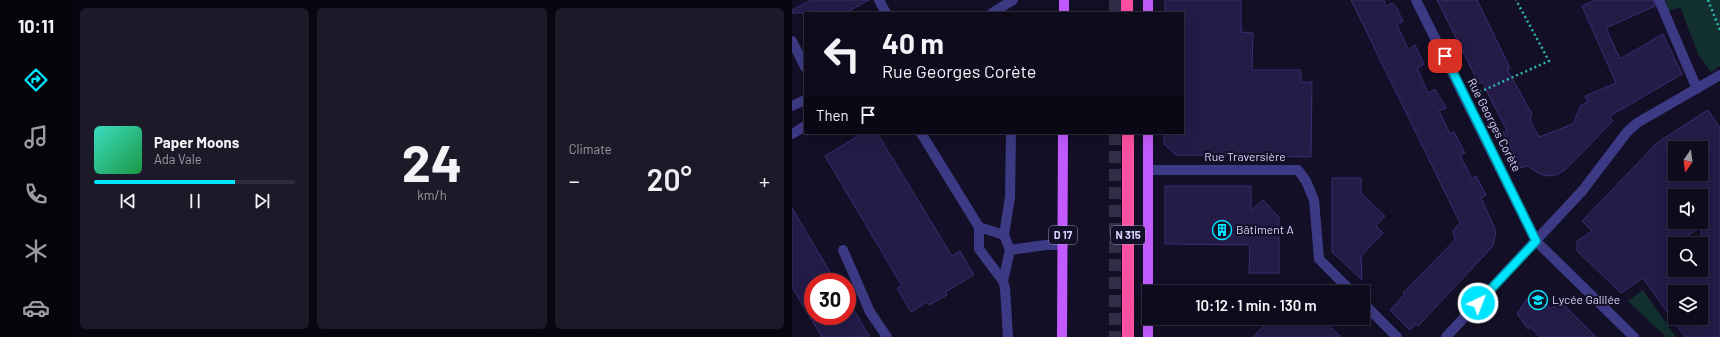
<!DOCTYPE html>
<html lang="en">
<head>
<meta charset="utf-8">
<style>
  :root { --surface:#0e0b1c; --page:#1c1929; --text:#f1f3f6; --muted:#9b9ba3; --line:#2e2b3b; --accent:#00e5ff }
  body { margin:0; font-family:Barlow,sans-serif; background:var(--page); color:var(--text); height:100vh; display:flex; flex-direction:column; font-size:15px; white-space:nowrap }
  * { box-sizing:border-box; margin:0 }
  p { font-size:13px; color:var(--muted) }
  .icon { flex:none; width:22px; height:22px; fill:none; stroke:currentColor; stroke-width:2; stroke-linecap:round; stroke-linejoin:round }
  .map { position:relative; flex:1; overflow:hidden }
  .details { display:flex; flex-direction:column; gap:8px; padding:8px; background:#08060f; width:720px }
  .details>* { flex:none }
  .guide { position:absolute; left:12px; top:12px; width:380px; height:122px; border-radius:0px; box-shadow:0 4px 16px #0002,0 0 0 1px var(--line); background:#0e0b1c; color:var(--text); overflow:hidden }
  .needle { width:26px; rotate:194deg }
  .fabs { position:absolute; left:876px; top:141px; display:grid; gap:8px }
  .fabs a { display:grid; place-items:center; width:40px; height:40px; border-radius:0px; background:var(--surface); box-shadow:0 4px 16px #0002,0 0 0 1px var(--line); font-size:20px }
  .speed { position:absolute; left:12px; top:273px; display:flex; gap:8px; font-size:20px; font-weight:700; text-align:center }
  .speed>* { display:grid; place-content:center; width:52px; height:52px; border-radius:50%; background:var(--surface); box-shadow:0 4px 16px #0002,0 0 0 1px var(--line); line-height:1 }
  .speed .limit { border:6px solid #d22; background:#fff; color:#111 }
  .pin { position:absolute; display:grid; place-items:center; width:34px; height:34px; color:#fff; margin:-17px; border-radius:8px; box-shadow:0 2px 6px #0006 }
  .me { position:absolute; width:44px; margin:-22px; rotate:43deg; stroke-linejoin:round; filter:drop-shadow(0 0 3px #0008) }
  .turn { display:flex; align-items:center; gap:14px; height:84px; padding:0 12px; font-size:18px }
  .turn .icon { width:52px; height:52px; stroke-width:2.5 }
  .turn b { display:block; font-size:28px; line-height:34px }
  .then { display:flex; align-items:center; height:38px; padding:0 12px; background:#0003; gap:8px; font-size:15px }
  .big { font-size:30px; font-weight:600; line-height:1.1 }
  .details .tile { flex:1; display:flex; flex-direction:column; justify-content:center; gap:6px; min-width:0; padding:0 14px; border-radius:6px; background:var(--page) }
  .details .dial { align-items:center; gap:0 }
  .dial b { font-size:52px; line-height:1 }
  .song { display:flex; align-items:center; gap:12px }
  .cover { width:48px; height:48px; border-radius:6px; background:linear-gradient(135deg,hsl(170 70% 55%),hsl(140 70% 35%)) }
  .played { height:4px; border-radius:2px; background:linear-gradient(90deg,var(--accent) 70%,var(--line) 70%) }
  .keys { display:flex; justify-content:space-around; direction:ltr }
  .heat { display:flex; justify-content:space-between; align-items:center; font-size:22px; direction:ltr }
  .details .tiles { flex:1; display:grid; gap:8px; grid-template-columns:repeat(3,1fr) }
  .trip { position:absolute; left:350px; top:285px; width:228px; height:40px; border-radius:0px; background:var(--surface); box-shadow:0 4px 16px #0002,0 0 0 1px var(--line); font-weight:600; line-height:40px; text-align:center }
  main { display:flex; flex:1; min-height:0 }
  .tab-bar { display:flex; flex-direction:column; width:72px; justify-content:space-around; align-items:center; background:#06040b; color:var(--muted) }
  .tab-bar .icon { width:28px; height:28px }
  .tab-bar .selected { color:var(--accent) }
  .tab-bar b { font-size:18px; color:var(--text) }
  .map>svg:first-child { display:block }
</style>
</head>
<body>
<main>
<nav class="tab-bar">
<b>10:11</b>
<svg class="icon selected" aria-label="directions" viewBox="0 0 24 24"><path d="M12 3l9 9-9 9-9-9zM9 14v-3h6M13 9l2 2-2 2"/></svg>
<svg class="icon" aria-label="music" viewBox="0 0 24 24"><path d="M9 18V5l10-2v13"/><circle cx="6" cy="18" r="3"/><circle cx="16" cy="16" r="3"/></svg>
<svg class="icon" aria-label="phone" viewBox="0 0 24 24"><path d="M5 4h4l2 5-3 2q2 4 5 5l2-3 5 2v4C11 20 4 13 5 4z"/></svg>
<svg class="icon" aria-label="climate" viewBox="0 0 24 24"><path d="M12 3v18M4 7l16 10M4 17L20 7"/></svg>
<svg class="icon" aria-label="car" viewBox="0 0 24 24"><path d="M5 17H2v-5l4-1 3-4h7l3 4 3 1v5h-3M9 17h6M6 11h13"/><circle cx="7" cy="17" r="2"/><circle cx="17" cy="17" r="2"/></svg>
</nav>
<section class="details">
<div class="tiles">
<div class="tile">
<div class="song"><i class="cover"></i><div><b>Paper Moons</b><p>Ada Vale</p></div></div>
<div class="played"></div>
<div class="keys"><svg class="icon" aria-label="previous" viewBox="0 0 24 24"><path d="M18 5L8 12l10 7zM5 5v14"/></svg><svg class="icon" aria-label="pause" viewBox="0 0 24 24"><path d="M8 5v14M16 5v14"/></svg><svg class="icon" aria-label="next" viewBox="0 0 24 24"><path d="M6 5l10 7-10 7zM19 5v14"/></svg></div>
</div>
<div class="tile dial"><b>24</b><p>km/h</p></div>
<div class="tile"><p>Climate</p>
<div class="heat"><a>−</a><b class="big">20°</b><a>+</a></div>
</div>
</div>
</section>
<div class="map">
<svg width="928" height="337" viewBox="0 0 928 337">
  <rect width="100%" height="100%" fill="#130f26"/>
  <g fill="#12302f">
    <path d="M 873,0 L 928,0 L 928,66 L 919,72 L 907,56 L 888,7 L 877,11 Z"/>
    <path d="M 851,290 L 884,337 L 874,337 L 836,301 Z"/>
  </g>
  <g fill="#241b47" stroke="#3b2d73" fill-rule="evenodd">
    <path d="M 20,0 L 77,0 L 53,13 L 0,13 L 0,10 Z"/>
    <path d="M 373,0 L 449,0 L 449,32 L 461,33 L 460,70 L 509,70 L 509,82 L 520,82 L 519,157 L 384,155 L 372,144 L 372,133 L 391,133 L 391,13 L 373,13 Z"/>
    <path d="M 559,0 L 592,0 L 594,6 L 600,3 L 604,7 L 611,21 L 605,25 L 616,49 L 623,45 L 632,64 L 625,68 L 636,93 L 643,89 L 654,108 L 647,111 L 658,134 L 662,132 L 673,153 L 668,155 L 680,179 L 684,176 L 694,195 L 689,198 L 704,231 L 701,246 L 626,326 L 624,324 L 618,330 L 598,310 L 613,294 L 611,293 L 663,240 L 661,231 L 668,223 Z"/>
    <path d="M 645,0 L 685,0 L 718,68 L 715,69 L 740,114 L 738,121 L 747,137 L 781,124 L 789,105 L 796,102 L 793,96 L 824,83 L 790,6 L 803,0 L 861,0 L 863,6 L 814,28 L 828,59 L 871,34 L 890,74 L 818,116 L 821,121 L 773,170 L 764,175 L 754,176 L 746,173 L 735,166 L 729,168 L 711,133 L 715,131 L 690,82 L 687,84 Z"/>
    <path d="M 916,110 L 928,128 L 928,337 L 893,337 L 851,278 L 829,293 L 785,251 L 785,241 L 800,231 L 790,221 L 866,142 ZM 883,148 L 909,148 L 909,174 L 883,174 ZM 883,196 L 909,196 L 909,222 L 883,222 ZM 909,227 L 909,270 L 883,270 L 883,244 ZM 883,292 L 909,292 L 909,318 L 883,318 Z"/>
    <path d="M 71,133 L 85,133 L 160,256 L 168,251 L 182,275 L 153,292 L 155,295 L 137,305 L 135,302 L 119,312 L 105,288 L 110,286 L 33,156 Z"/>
    <path d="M 540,178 L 569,178 L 569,193 L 593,216 L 584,226 L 591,233 L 569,256 L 570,280 L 540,252 Z"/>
    <path d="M 373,186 L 459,186 L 459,211 L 471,200 L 487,217 L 487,273 L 457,273 L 458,245 L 373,244 Z"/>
    <path d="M 0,208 L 44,282 L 21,282 L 21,316 L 55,316 L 55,299 L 78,337 L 30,337 L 0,287 Z"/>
    <path d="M 746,293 L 759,309 L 767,300 L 804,337 L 748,337 L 738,327 L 736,329 L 725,314 L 735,299 Z"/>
    <path d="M 479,318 L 529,318 L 549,337 L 461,337 Z"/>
  </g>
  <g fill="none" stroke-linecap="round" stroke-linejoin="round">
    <g stroke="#312d47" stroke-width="12" stroke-dasharray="12 6" stroke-linecap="butt">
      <path d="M 323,0 L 323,13"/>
      <path d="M 323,133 L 323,337"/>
    </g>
    <g stroke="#2fb8b0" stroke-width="2.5" stroke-dasharray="2 3" stroke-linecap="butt">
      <path d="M 916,0 L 928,30"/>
      <path d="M 683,94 L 757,61 L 724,0"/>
    </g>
    <g stroke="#3d3a85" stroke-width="10">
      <path d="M 87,0 L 94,13"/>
      <path d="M 624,0 L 744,241 L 842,337"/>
      <path d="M 867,0 L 905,89"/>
      <path d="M 200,13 L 221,0"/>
      <path d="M 0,41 L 13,67"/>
      <path d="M 0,106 L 13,100"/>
      <path d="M 129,133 L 187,227 L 212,235"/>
      <path d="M 0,134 L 13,126"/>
      <path d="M 356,170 L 506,170 L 514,181 L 522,200 L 527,259 L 560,292"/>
      <path d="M 187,227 L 187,249 L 211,281"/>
      <path d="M 51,250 L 78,312 L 95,337"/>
      <path d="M 218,250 L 212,235 L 218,197 L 219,133"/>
      <path d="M 571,303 L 605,337"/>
      <path d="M 216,337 L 213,288 L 211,281 L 218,250 L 254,245 L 271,245"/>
      <path d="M 654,337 L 791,190 L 835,132 L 845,123 L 928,75"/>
    </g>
    <g stroke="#c25bff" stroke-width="10">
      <path d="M 356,0 L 356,13"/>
      <path d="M 272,13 L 272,0"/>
      <path d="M 356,133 L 356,337"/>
      <path d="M 270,337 L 271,133"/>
    </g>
    <g stroke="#ff4fa3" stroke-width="12">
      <path d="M 335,0 L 335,13"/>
      <path d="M 336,133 L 336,337"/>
    </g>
  </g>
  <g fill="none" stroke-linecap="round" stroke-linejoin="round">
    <g stroke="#0095a6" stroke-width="10">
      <path id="route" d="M 653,56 L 744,241 L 686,303"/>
    </g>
    <use href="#route" stroke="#00e5ff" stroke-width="7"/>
  </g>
  <defs>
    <g id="building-ring" transform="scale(1)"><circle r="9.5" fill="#130f26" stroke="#00e5ff" stroke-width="1.5"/><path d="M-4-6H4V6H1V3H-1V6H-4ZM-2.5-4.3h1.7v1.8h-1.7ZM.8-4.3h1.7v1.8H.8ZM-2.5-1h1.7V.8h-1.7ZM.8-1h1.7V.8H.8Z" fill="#00e5ff"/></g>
    <g id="school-ring" transform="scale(1)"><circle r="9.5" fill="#130f26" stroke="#00e5ff" stroke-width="1.5"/><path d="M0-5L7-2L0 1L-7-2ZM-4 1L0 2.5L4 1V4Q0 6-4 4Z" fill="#00e5ff"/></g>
  </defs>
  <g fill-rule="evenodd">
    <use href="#building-ring" x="430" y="230"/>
    <use href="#school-ring" x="746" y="300"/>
  </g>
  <g text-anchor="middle" stroke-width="4" stroke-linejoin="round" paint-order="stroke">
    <g fill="#130f26" stroke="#9e99be" stroke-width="1">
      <rect x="257" y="226" width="28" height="18" rx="3"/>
      <rect x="319" y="226" width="34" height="18" rx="3"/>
    </g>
    <g font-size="11" font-weight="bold" fill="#d9d4ff">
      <text x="271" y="239">D 17</text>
      <text x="336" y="239">N 315</text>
    </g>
    <g font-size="12" fill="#d9d4ff" stroke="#130f26">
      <text transform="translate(702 125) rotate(63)" y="4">Rue Georges Corète</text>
      <text x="453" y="161">Rue Traversière</text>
    </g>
    <g font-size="12" fill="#d9d4ff" stroke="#130f26" text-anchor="start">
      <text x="444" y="234">Bâtiment A</text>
      <text x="760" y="304">Lycée Galilée</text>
    </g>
  </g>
</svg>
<div class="fabs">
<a><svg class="needle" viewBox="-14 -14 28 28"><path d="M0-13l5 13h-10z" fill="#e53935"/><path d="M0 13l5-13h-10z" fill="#9b9ba3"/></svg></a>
<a><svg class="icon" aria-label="sound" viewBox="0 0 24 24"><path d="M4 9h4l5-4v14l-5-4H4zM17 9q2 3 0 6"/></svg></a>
<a><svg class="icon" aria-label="search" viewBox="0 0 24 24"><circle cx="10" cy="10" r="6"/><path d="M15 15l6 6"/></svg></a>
<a><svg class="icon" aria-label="layers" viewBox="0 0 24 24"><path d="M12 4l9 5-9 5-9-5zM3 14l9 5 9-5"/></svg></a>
</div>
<div class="speed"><div class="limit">30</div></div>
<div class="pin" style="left:653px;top:56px;background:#d93025"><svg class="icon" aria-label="arrive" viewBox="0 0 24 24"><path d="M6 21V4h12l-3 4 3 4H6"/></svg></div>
<svg class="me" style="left:686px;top:303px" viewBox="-20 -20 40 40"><circle r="17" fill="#00e5ff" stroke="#fff" stroke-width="3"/><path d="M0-11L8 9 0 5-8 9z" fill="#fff"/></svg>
<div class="trip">10:12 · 1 min · 130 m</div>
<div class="guide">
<div class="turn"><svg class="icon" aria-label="left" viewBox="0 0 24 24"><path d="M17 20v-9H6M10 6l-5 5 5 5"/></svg><div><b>40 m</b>Rue Georges Corète</div></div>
<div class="then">Then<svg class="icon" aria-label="arrive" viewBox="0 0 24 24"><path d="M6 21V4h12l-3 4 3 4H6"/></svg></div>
</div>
</div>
</main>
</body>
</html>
